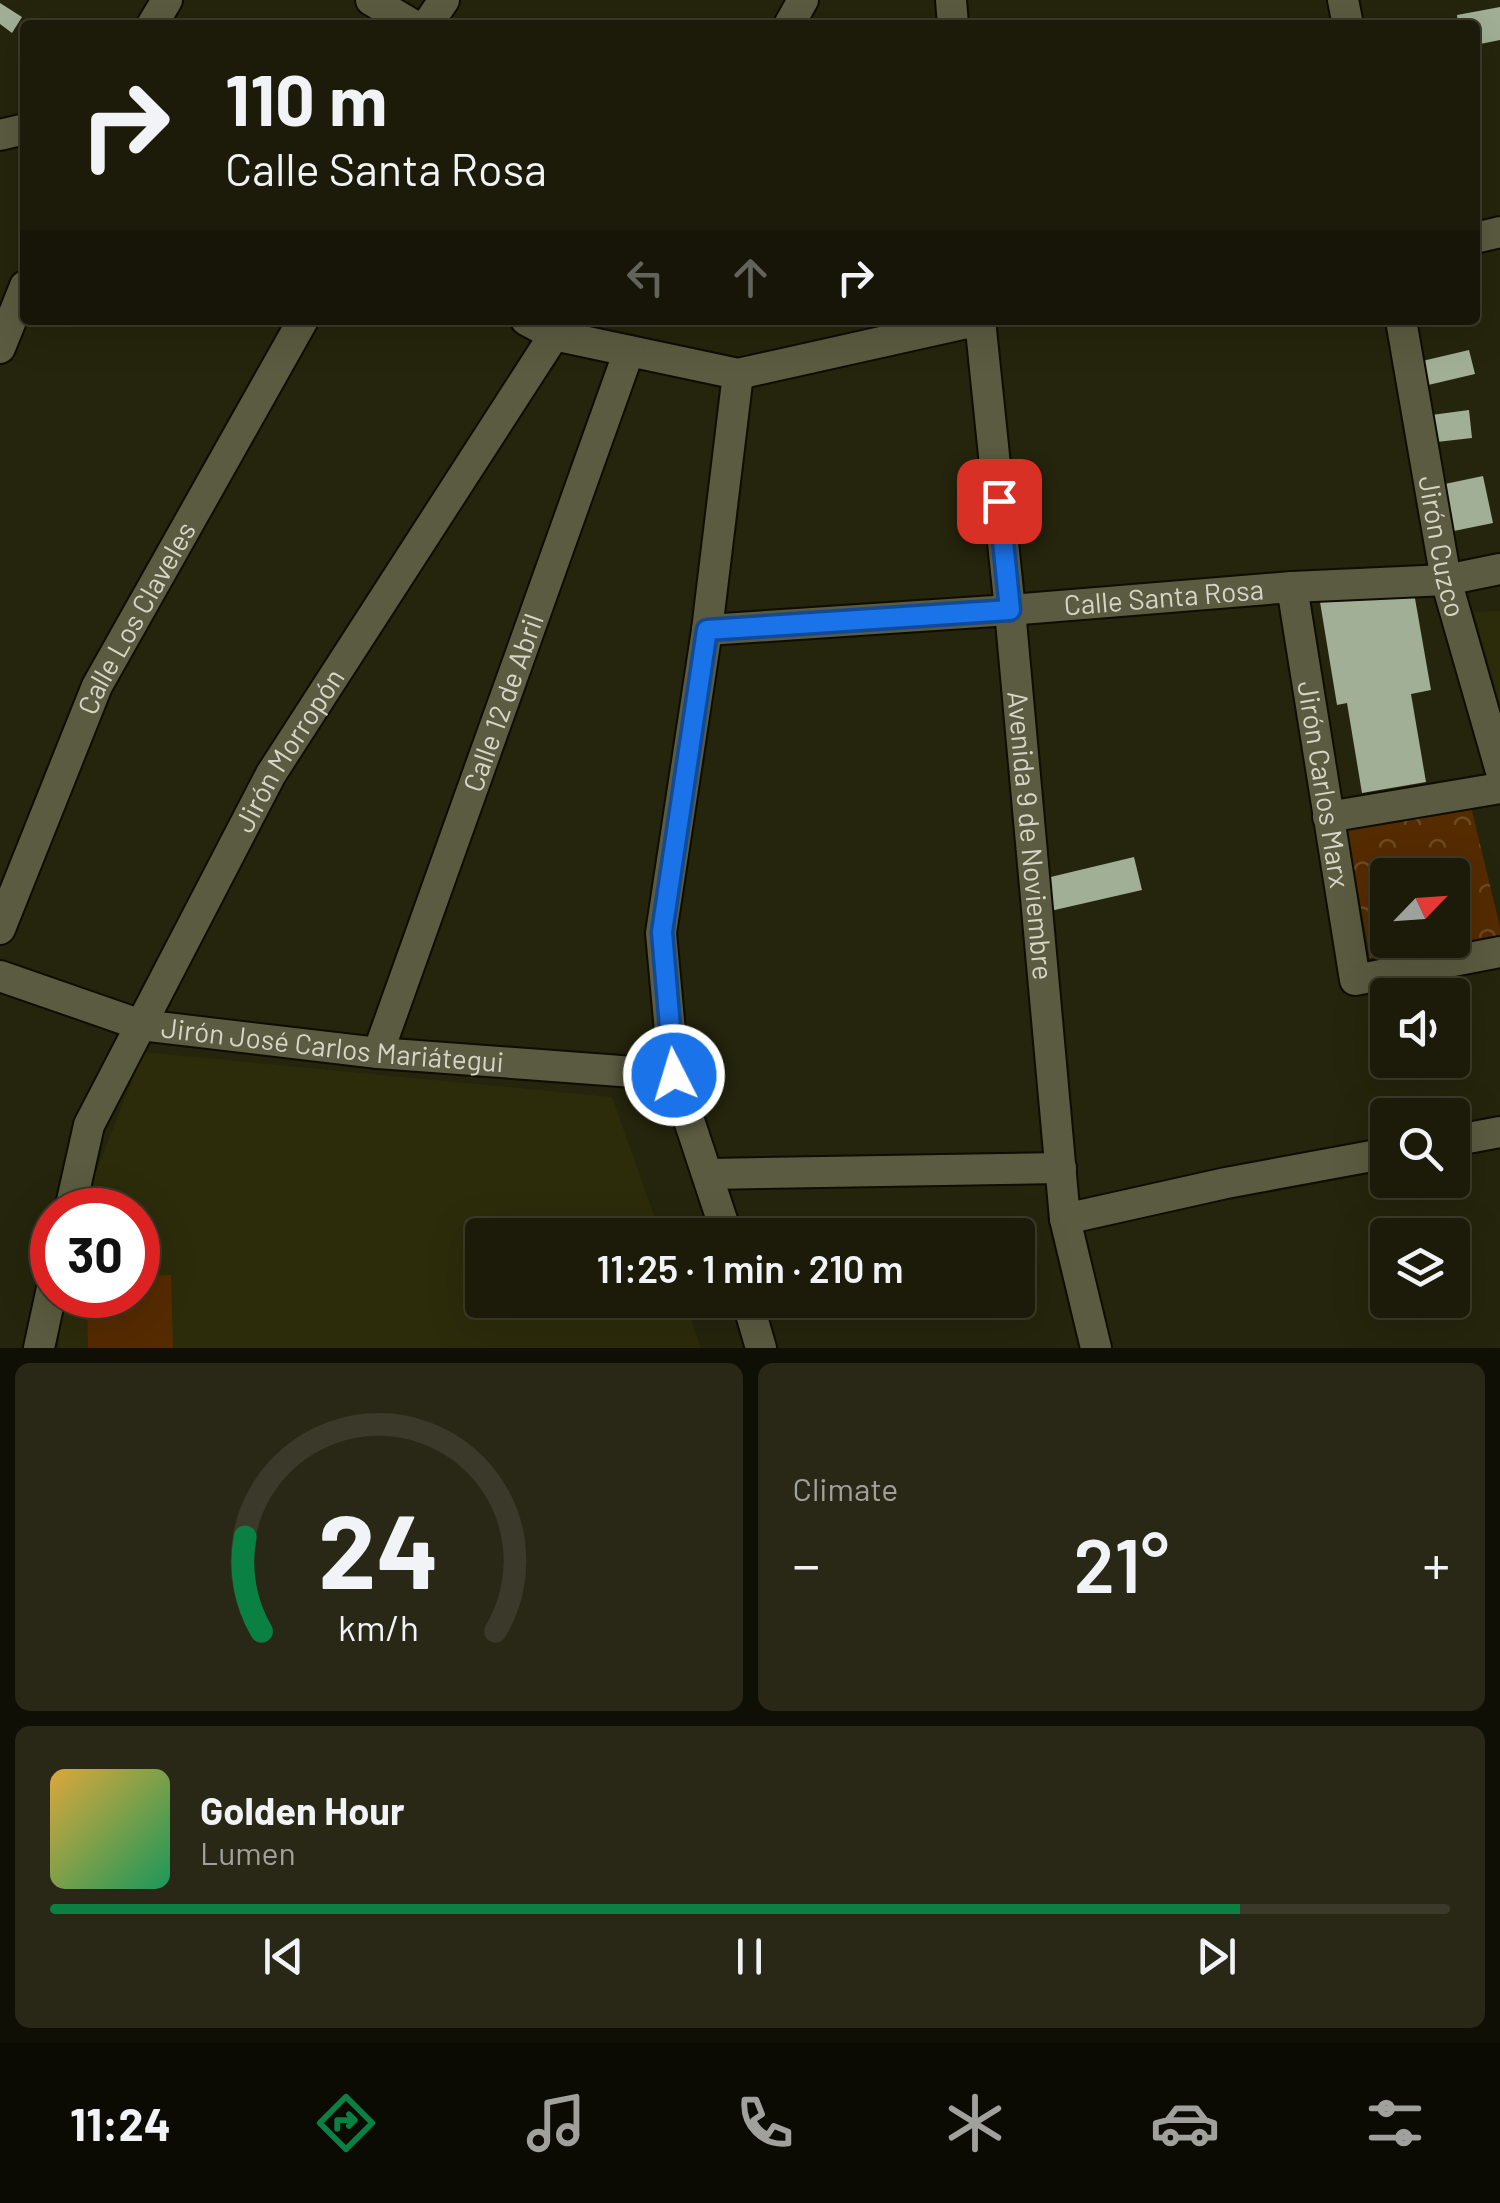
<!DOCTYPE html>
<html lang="en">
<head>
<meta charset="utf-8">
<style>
  :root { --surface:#1c1b09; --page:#292817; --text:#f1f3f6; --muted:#a0a19c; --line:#3a392a; --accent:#0b8043 }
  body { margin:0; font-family:Barlow,sans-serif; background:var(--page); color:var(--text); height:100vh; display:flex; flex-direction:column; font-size:38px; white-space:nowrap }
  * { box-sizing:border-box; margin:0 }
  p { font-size:32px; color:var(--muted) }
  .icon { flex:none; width:55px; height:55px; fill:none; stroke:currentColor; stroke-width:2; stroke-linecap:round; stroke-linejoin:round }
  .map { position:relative; height:1348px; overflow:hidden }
  .panel { display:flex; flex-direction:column; gap:15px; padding:15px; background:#0f0f05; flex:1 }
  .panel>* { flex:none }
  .hud { position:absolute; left:20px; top:20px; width:1460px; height:305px; border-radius:10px; box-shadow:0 10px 40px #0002,0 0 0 2px var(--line); background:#1c1b09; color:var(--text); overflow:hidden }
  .needle { width:65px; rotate:65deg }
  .controls { position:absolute; left:1370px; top:858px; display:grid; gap:20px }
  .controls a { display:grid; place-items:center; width:100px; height:100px; border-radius:10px; background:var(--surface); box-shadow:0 10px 40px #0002,0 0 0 2px var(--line); font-size:50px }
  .speed { position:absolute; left:30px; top:1188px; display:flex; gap:20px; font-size:50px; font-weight:700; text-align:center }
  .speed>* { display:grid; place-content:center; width:130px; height:130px; border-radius:50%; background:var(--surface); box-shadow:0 10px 40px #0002,0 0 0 2px var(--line); line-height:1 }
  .speed .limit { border:15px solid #d22; background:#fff; color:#111 }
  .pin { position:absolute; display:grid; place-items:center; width:85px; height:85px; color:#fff; margin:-42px; border-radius:20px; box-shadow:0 5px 15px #0006 }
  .me { position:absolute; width:110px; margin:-55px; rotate:355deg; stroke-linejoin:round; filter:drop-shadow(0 0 8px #0008) }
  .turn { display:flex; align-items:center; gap:35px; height:210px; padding:0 40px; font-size:45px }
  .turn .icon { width:130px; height:130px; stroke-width:2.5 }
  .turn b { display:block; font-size:70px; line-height:85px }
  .lanes { display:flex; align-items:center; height:95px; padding:0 40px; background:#0003; justify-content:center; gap:50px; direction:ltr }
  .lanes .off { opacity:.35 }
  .big { font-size:75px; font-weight:600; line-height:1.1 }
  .panel .widget { flex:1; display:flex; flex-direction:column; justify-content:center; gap:15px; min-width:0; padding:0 35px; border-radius:15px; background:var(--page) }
  .panel .dial { align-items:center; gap:0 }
  .dial svg { height:260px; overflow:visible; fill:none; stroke:var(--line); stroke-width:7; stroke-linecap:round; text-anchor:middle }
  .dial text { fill:var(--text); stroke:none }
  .song { display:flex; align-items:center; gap:30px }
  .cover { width:120px; height:120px; border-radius:15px; background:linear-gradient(135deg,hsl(40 70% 55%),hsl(150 70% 35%)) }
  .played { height:10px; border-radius:5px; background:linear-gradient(90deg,var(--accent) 85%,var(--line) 85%) }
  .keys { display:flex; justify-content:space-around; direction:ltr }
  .heat { display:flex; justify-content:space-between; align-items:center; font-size:55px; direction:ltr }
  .panel .tiles { flex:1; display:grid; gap:15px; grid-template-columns:1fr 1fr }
  .widget:last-child { grid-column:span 2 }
  .trip { position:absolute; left:465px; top:1218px; width:570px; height:100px; border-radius:10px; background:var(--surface); box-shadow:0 10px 40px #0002,0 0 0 2px var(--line); font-weight:600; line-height:100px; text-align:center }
  .dock { display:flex; height:160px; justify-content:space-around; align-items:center; background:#0b0b04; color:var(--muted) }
  .dock .icon { width:70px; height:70px }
  .dock .active { color:var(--accent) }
  .dock b { font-size:45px; color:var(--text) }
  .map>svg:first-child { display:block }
</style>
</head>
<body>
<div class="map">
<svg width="1500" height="1348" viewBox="0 0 1500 1348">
  <defs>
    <pattern id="park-crowns" width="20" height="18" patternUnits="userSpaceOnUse" patternTransform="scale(2.5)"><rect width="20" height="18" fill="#552b00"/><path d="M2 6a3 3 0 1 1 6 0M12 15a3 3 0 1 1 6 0" fill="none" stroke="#6d4924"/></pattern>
  </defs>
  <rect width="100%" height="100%" fill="#25240c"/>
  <g fill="#2c2c0b">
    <path d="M 1500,611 L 1500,704 L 1474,612 Z"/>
    <path d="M 143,1052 L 612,1097 L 661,1235 L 482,1235 L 482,1300 L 684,1300 L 701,1348 L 59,1348 L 58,1295 L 138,1295 L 138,1210 L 81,1210 Z"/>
  </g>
  <path fill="#552b00" d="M 171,1275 L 173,1348 L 88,1348 L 87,1295 L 138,1295 L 138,1276 Z"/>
  <path fill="url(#park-crowns)" fill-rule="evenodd" d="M 1471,807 L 1500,927 L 1500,937 L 1370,958 L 1347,830 ZM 1388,875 L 1452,875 L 1452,940 L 1388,940 Z"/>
  <g fill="#a0af95">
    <path d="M 0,3 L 22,17 L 12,33 L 0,24 Z"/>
    <path d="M 1500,7 L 1500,40 L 1475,45 L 1475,25 L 1458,25 L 1457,15 Z"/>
    <path d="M 1469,350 L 1475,374 L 1424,386 L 1418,362 Z"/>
    <path d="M 1469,410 L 1472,438 L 1428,443 L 1424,416 Z"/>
    <path d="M 1483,476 L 1493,523 L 1449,532 L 1440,485 Z"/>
    <path d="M 1413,587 L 1431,690 L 1411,694 L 1426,782 L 1362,793 L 1347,703 L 1337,705 L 1319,596 Z"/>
    <path d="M 1134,857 L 1142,890 L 1046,912 L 1038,880 Z"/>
  </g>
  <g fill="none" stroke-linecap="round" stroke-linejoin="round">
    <g stroke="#0e0d00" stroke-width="34">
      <g id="minor">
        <path d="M 371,0 L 413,25"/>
        <path d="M 951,0 L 953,25"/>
        <path d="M 1343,0 L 1348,25"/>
        <path d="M 152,25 L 167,0"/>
        <path d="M 427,25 L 444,0"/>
        <path d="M 789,25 L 803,0"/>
        <path d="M 0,135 L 25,129"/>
        <path d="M 1475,238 L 1500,232"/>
        <path d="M 526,320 L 554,335 L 738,374 L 980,320"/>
        <path id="s1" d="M 980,320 L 1010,610 L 1065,1219 L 1096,1348"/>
        <path id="s2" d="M 1401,320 L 1446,580 L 1500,768"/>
        <path d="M 0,348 L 25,286"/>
        <path id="s3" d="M 1292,587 L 1355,980 L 1500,952"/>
        <path id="s4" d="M 707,630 L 1010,610 L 1292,587 L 1446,580 L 1500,569"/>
        <path d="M 1328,817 L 1500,788"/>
        <path id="s5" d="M 0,929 L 97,686 L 303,320"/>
        <path id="s6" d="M 0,976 L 141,1025 L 378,1053 L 674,1075"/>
        <path id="s7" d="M 378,1053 L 629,351"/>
        <path d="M 1452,1141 L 1500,1132"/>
        <path d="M 708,1174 L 1061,1168"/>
        <path id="s8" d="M 70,1210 L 89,1125 L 271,774 L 554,335 L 569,320"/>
        <path d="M 1065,1219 L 1226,1183 L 1388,1153"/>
        <path d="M 727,1235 L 674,1075 L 661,933 L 707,630 L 738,374"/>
        <path d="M 747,1300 L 761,1348"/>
        <path d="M 39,1348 L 52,1288"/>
      </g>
    </g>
    <use href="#minor" stroke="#5b5b41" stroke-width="30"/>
  </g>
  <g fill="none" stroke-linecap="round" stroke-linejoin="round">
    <g stroke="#114b97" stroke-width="25">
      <path id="route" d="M 674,1075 L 662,932 L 707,630 L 1010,610 L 999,501"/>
    </g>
    <use href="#route" stroke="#1a73e8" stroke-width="18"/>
  </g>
  <g text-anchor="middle" stroke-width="10" stroke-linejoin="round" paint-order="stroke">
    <g font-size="28" fill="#d6d6c8" stroke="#0d0d04">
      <text dy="10" stroke="none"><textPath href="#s2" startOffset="230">Jirón Cuzco</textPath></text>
      <text dy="10" stroke="none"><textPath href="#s4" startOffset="458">Calle Santa Rosa</textPath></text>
      <text dy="10" stroke="none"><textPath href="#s5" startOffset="340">Calle Los Claveles</textPath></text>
      <text dy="10" stroke="none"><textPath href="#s7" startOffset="372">Calle 12 de Abril</textPath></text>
      <text dy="10" stroke="none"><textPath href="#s8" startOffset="512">Jirón Morropón</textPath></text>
      <text dy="10" stroke="none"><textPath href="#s3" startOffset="200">Jirón Carlos Marx</textPath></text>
      <text dy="10" stroke="none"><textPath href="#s1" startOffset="518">Avenida 9 de Noviembre</textPath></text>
      <text dy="10" stroke="none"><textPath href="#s6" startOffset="342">Jirón José Carlos Mariátegui</textPath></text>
    </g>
  </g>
</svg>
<div class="controls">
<a><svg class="needle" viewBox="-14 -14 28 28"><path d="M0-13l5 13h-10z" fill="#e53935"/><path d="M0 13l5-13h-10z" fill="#a0a19c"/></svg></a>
<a><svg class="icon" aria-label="sound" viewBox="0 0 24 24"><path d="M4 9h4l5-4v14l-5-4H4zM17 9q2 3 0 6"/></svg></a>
<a><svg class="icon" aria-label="search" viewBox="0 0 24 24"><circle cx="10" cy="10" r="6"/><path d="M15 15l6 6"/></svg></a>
<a><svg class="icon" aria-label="layers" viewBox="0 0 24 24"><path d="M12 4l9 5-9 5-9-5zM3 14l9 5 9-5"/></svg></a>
</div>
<div class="speed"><div class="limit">30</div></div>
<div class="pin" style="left:999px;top:501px;background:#d93025"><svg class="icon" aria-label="arrive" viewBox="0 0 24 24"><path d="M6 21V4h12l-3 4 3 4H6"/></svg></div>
<svg class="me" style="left:674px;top:1075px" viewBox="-20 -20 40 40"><circle r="17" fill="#1a73e8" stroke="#fff" stroke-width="3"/><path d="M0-11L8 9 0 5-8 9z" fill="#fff"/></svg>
<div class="trip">11:25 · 1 min · 210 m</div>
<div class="hud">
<div class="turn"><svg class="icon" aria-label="right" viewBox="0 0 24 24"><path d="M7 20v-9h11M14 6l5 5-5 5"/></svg><div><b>110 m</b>Calle Santa Rosa</div></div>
<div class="lanes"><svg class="icon off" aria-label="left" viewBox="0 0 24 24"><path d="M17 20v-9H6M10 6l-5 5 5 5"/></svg><svg class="icon off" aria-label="ahead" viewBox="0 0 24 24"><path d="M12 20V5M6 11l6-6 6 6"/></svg><svg class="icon" aria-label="right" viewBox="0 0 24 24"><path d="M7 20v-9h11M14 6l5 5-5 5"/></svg></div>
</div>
</div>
<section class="panel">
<div class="tiles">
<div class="widget dial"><svg viewBox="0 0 100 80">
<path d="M14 69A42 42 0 1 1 86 69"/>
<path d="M14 69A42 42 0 0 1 9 40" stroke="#0b8043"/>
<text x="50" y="56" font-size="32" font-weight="700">24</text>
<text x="50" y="72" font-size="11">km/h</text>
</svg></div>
<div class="widget"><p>Climate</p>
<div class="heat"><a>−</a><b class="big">21°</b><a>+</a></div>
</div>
<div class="widget">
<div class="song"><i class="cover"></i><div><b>Golden Hour</b><p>Lumen</p></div></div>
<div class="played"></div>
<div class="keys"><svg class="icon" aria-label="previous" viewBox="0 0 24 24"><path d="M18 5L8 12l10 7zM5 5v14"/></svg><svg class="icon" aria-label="pause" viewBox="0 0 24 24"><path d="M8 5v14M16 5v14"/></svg><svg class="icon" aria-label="next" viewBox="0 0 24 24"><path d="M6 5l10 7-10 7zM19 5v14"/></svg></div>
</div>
</div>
</section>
<nav class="dock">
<b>11:24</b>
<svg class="icon active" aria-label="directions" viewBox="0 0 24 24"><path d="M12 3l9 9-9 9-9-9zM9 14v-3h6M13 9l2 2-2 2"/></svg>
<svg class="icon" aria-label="music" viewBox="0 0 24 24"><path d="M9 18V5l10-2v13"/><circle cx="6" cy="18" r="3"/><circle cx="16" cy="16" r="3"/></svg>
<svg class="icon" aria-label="phone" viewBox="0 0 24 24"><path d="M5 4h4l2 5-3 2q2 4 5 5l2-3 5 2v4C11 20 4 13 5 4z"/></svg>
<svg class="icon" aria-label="climate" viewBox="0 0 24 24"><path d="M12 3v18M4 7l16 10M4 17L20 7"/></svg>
<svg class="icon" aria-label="car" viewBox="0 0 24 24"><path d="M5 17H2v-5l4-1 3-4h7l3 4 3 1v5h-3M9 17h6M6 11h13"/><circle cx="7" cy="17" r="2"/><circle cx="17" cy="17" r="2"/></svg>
<svg class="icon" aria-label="filters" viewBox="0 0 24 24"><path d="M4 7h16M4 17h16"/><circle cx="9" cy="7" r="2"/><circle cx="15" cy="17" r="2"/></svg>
</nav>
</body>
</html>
